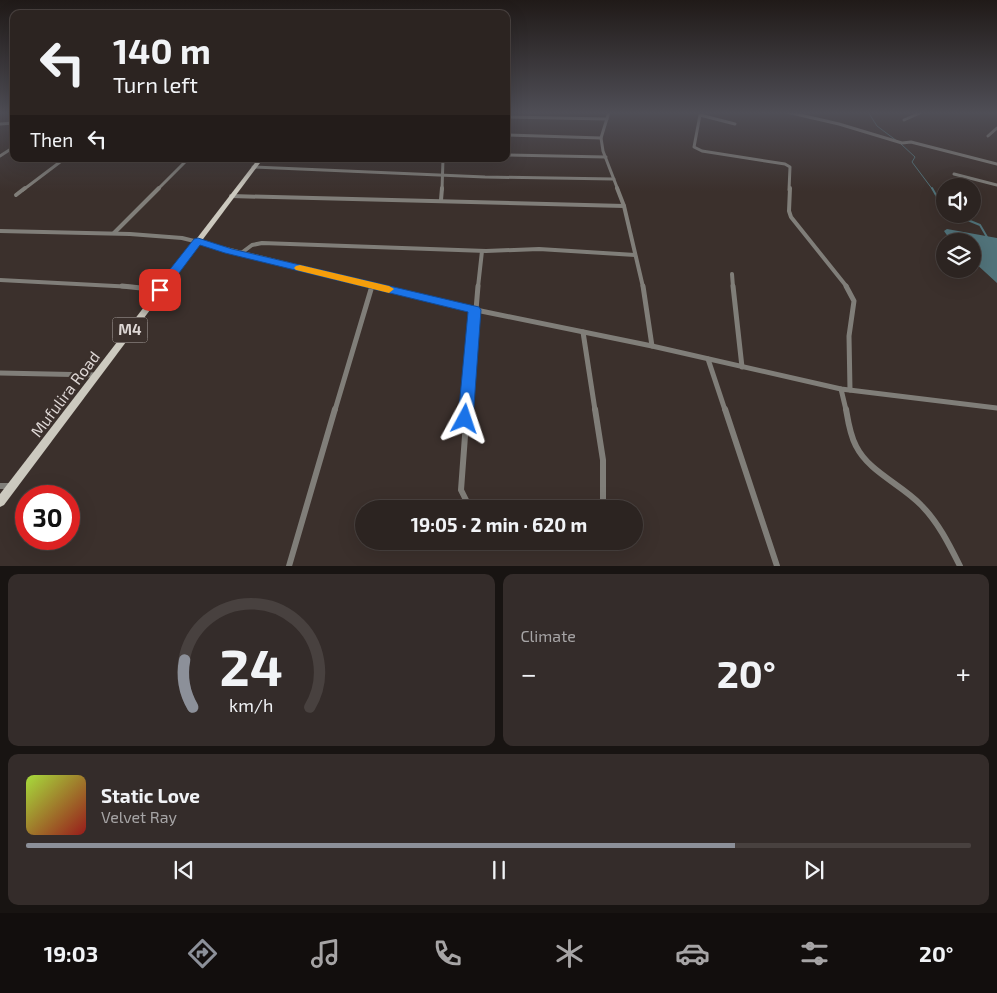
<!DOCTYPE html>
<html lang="en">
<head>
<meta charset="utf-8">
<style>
  :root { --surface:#2c2421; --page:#342c2a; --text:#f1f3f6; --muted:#a6a4a5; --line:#48413f; --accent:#8c9099 }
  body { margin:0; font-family:"Exo 2",sans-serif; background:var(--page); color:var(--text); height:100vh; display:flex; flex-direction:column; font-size:19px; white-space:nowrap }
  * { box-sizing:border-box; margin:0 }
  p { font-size:16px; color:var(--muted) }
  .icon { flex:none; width:28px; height:28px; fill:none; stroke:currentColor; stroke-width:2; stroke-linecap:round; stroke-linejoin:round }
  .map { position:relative; height:566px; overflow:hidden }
  .sheet { display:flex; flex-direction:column; gap:8px; padding:8px; background:#181412; flex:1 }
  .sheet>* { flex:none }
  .banner { position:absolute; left:10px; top:10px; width:500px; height:152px; border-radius:10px; box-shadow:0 5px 20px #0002,0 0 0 1px var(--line); background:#2c2421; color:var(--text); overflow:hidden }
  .controls { position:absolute; left:936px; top:178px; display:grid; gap:10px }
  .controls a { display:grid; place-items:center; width:45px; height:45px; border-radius:50%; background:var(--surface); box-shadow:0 5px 20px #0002,0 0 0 1px var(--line); font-size:25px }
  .speed { position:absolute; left:15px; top:485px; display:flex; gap:10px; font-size:25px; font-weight:700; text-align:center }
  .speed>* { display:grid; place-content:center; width:65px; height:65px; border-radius:50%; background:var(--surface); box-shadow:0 5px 20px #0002,0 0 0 1px var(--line); line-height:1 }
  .speed .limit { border:8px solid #d22; background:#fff; color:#111 }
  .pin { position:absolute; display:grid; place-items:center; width:42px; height:42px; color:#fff; margin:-21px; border-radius:10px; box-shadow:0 2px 8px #0006 }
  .me { position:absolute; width:55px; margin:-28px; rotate:5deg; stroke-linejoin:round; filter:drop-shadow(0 0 4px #0008) }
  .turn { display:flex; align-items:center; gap:18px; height:105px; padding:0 20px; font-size:22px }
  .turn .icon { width:65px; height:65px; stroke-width:2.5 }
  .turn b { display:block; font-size:35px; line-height:42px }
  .then { display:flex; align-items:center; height:48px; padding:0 20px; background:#0003; gap:10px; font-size:19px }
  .big { font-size:38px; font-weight:700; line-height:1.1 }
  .sheet .tile { flex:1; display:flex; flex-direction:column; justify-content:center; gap:8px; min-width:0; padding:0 18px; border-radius:10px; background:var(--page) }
  .sheet .dial { align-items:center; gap:0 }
  .dial svg { height:130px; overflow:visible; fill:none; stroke:var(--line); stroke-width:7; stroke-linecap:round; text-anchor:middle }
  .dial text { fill:var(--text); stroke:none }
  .song { display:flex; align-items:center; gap:15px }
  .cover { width:60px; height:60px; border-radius:8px; background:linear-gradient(135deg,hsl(80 70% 55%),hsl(0 70% 35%)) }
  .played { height:5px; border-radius:2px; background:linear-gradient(90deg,var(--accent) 75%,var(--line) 75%) }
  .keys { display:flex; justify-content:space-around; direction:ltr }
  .heat { display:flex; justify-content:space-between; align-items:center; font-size:28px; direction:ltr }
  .sheet .tiles { flex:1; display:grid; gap:8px; grid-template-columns:1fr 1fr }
  .tile:last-child { grid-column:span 2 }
  .trip { position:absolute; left:355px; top:500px; width:288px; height:50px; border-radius:25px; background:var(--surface); box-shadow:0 5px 20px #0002,0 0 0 1px var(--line); font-weight:700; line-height:50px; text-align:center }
  .tabs { display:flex; height:80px; justify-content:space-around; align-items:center; background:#120e0d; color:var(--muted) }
  .tabs .icon { width:35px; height:35px }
  .tabs .on { color:var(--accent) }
  .tabs b { font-size:22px; color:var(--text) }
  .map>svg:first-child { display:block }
</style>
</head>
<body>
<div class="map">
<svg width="997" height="566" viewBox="0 0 997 566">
  <rect width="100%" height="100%" fill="#3b302c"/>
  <path fill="#51737a" d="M 947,229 L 997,238 L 997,283 L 973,261 L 972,241 L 951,241 L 944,231 Z"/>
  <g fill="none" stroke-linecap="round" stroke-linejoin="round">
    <g stroke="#51737a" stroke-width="1">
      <path d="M 868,112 L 877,126 L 897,141"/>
      <path d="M 901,144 L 915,157 L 912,162 L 933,190"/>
    </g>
    <g stroke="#51737a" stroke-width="2">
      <path d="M 932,188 L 945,211"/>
      <path d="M 953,214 L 980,225 L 987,237"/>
    </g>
    <g stroke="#807e79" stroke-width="3">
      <path d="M 609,112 L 601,138 L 603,151 L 618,190"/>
      <path d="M 787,112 L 839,124 L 902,143 L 911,142 L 997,164"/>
      <path d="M 506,117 L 607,119"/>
      <path d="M 904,120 L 922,112"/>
      <path d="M 0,124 L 14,123"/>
      <path d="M 735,124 L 700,115 L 694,147 L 702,151 L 785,164 L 790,167 L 789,190"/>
      <path d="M 506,135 L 601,138"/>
      <path d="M 988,136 L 997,128"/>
      <path d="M 506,155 L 606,157"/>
      <path d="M 0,156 L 14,147"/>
      <path d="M 253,167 L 485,177 L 614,179"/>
      <path d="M 954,174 L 997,185"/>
      <path d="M 23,190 L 64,159"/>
      <path d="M 157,190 L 188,159"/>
      <path d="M 442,190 L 443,159"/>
    </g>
    <g stroke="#807e79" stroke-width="4">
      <path d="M 617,188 L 624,206 L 643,287"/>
      <path d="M 790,188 L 789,211 L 791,217 L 847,287"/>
      <path d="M 16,195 L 25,188"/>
      <path d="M 231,196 L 624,206"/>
      <path d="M 441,200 L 442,188"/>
      <path d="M 0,231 L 130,234 L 182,238 L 381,287"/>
      <path d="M 114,233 L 159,188"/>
      <path d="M 240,254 L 252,245 L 262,243 L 486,251 L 539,249 L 635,255"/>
      <path d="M 732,274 L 733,287"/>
      <path d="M 0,280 L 134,287"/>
      <path d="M 371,287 L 372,285"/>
      <path d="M 478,287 L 482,251"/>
    </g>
    <g stroke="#807e79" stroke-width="5">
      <path d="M 122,286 L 160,290"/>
      <path d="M 375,286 L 476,310 L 652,346 L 841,389 L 997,408"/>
      <path d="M 643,286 L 652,346"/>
      <path d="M 733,286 L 742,367"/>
      <path d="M 846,286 L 854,301 L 849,336 L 850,390"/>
      <path d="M 476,310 L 478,286"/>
      <path d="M 583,332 L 595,410"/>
      <path d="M 708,359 L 725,410"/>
      <path d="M 0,373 L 96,375"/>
      <path d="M 841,389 L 846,410"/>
      <path d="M 335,410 L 372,286"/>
      <path d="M 467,410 L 475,310"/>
    </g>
    <g stroke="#807e79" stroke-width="6">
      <path d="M 467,409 L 461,490 L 467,502 L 504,509"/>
      <path d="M 595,409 L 603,460 L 603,509"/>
      <path d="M 725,409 L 777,566"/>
      <path d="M 846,409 C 848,421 850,435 856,446 C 869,472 901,484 921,505 C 938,522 949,544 960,566"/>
      <path d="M 0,486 L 10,486"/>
      <path d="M 289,566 L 335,409"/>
    </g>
    <path fill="#ccc9bf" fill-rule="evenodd" d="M 258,159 L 263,159 L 4,505 L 0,507 L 0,494 Z"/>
  </g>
  <linearGradient id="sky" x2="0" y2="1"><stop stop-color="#201a18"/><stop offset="0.59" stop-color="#4f4e56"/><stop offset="1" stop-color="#4f4e56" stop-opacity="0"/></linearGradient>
  <rect width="997" height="191" fill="url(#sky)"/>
  <path fill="#1a73e8" stroke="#114b97" d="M 198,238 L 232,249 L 479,307 L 481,310 L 473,419 L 470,423 L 465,425 L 460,423 L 458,419 L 468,312 L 225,253 L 200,245 L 164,293 L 156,293 L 154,290 L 156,287 L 194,239 Z"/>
  <path fill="#f59e0b" d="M 300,265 L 389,286 L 394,289 L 389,293 L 296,270 L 294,268 L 296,266 Z"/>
  <g text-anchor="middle" stroke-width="4.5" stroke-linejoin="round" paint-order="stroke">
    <rect fill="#3b302c" stroke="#ada5a2" stroke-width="1" x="112.5" y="317.5" width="35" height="25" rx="4"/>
    <g font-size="15" font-weight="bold" fill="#ded7d5">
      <text x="130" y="335">M4</text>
    </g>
    <g font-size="16" fill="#ded7d5" stroke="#3b302c">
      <text transform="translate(65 394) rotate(-53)" y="6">Mufulira Road</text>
    </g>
  </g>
</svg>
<div class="controls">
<a><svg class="icon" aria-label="sound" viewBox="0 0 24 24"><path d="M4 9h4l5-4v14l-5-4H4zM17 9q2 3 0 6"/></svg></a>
<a><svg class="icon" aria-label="layers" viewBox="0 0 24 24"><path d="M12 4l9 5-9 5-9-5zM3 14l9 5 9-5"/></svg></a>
</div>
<div class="speed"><div class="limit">30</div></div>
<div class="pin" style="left:160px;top:290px;background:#d93025"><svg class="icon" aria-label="arrive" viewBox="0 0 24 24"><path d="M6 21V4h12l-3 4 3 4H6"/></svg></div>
<svg class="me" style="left:465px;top:419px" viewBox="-20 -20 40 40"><path d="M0-17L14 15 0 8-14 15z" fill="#1a73e8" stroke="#fff" stroke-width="4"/></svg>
<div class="trip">19:05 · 2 min · 620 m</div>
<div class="banner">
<div class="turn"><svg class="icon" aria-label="left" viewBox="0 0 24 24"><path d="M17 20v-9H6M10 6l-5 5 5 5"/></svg><div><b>140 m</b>Turn left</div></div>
<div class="then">Then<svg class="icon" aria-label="left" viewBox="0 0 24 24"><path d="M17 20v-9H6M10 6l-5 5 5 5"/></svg></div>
</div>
</div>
<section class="sheet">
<div class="tiles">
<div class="tile dial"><svg viewBox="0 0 100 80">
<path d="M14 69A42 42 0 1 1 86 69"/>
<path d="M14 69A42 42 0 0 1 9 40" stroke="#8c9099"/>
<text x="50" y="56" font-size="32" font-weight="700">24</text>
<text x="50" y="72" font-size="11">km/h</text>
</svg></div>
<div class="tile"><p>Climate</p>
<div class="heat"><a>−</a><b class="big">20°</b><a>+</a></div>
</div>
<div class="tile">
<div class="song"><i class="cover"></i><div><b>Static Love</b><p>Velvet Ray</p></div></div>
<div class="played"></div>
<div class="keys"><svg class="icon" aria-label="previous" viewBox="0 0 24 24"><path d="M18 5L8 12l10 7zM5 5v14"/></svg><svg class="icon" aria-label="pause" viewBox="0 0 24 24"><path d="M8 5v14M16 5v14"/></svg><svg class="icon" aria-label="next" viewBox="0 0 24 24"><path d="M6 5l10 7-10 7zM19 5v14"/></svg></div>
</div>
</div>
</section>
<nav class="tabs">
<b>19:03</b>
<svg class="icon on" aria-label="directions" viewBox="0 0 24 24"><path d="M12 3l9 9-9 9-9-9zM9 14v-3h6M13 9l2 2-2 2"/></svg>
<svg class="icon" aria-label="music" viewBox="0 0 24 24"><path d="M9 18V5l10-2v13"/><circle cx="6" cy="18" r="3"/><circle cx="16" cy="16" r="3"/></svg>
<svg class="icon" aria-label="phone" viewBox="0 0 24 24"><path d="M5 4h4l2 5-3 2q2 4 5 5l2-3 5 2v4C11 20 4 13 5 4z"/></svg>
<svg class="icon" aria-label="climate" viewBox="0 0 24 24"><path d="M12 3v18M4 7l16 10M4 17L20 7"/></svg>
<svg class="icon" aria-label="car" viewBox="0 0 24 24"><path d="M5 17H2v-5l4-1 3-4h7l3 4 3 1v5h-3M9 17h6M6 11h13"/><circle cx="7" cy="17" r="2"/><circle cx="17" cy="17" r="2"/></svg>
<svg class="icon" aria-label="filters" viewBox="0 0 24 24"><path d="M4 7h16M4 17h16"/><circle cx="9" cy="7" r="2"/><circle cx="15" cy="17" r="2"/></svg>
<b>20°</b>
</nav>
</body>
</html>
